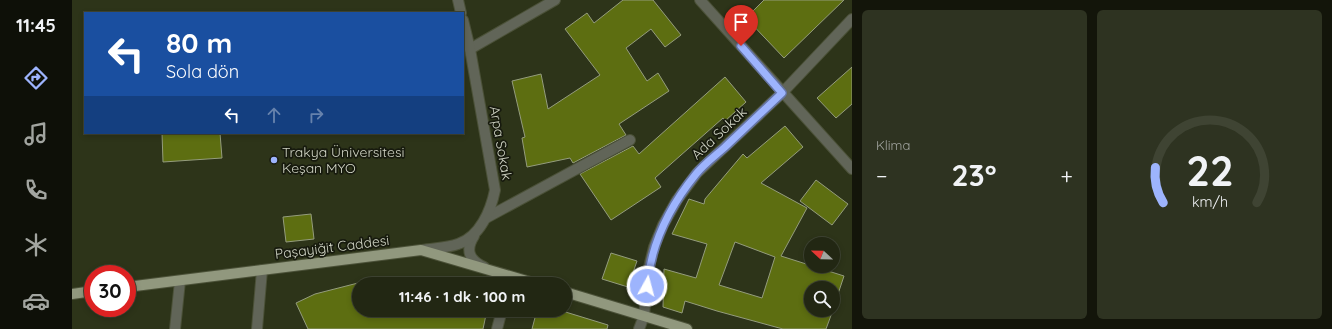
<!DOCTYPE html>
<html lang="tr">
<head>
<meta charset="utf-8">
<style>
  :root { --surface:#222713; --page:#2e3321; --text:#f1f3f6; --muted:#a2a5a0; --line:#3f4433; --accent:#9db4fd }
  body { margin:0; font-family:Quicksand,sans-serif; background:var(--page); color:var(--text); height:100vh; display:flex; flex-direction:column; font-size:15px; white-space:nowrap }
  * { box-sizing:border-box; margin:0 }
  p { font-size:13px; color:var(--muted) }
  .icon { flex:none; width:22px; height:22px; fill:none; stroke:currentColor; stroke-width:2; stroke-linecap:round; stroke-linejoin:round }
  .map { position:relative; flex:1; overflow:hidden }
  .drawer { display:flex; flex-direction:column; gap:10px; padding:10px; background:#13150a; width:480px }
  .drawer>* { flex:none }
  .banner { position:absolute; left:12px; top:12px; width:380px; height:122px; border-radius:0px; box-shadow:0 2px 6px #0003,0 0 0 1px var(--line); background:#1a4fa0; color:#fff; overflow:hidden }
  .needle { width:26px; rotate:292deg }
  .tools { position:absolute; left:732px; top:237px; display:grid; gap:8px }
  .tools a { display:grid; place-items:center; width:36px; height:36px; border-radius:50%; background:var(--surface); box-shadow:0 2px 6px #0003,0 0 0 1px var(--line); font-size:20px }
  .speed { position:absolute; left:12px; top:265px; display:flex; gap:8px; font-size:20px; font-weight:700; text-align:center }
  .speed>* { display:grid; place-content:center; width:52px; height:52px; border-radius:50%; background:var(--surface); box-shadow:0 2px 6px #0003,0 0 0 1px var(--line); line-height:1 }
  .speed .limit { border:6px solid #d22; background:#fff; color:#111 }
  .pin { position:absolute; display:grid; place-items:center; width:34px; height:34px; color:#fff; margin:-41px -17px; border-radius:50% 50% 50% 0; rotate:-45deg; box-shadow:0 0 4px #0007 }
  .pin .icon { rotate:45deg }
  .me { position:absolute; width:44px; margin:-22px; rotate:7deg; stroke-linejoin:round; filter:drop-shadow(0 0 3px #0008) }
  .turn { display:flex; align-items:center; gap:14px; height:84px; padding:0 16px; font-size:18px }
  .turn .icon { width:52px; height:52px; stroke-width:2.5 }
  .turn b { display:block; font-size:28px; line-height:34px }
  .lanes { display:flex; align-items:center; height:38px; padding:0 16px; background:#0003; justify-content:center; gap:20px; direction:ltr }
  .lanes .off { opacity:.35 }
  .big { font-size:30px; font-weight:800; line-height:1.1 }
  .drawer .card { flex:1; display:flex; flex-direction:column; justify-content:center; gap:6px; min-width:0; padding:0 14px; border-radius:6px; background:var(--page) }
  .drawer .dial { align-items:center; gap:0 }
  .dial svg { height:104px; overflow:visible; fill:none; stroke:var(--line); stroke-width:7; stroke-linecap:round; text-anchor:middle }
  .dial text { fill:var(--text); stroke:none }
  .heat { display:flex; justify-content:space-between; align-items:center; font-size:22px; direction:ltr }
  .drawer .tiles { flex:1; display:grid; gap:10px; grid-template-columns:repeat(2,1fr) }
  .trip { position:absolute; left:280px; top:277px; width:220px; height:40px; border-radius:20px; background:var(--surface); box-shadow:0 2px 6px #0003,0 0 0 1px var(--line); font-weight:800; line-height:40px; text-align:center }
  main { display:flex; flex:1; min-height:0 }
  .dock { display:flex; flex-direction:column; width:72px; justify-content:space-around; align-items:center; background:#0e1008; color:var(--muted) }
  .dock .icon { width:28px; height:28px }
  .dock .active { color:var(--accent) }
  .dock b { font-size:18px; color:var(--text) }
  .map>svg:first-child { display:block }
</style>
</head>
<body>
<main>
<nav class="dock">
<b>11:45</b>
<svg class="icon active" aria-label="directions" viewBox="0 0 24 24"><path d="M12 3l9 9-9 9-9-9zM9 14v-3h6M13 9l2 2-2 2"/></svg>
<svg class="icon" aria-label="music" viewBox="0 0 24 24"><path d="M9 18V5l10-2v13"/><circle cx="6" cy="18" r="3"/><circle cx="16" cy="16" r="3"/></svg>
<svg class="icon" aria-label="phone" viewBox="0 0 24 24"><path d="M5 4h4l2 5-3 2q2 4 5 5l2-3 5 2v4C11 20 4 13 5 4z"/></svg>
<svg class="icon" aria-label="climate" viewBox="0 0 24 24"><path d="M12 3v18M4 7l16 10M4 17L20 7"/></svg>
<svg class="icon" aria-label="car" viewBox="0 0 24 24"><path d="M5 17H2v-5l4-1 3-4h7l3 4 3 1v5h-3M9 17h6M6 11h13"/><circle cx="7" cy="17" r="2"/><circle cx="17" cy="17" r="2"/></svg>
</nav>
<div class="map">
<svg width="780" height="329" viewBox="0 0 780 329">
  <rect width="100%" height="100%" fill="#2d3419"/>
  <g fill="#5d6e11" stroke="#949c7d" fill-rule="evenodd">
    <path d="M 551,0 L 581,0 L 609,35 L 593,47 L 579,29 L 554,48 L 575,81 L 586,73 L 597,91 L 547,124 L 554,135 L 501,163 L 498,158 L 455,167 L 450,138 L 453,137 L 440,81 L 469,74 L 476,109 L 528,75 L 493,29 L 515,13 L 522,23 Z"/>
    <path d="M 692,0 L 772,0 L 712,58 L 674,18 Z"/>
    <path d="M 780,67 L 780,104 L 764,118 L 745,98 Z"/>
    <path d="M 653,77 L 674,102 L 653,121 L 651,118 L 583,178 L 589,187 L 539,220 L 508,174 L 561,146 L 567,154 Z"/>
    <path d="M 713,126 L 731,147 L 689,183 L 735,208 L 709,256 L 772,276 L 761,309 L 761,288 L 739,288 L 739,310 L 761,310 L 754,329 L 711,329 L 645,311 L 613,301 L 610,313 L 591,307 L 592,269 L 624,278 L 635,244 L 600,234 L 617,199 L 632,204 L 633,199 L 671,154 L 675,158 ZM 663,242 L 703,257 L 690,298 L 647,285 Z"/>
    <path d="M 90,133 L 148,133 L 150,158 L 91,162 Z"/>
    <path d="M 744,180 L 776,204 L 760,225 L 728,201 Z"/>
    <path d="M 239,214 L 242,239 L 214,242 L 211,217 Z"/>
    <path d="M 539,253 L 565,261 L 556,287 L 530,279 Z"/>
    <path d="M 361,279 L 413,284 L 346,284 Z"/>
    <path d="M 340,280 L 341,284 L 287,284 L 287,310 L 415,310 L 411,329 L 236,329 L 224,303 L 243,294 L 286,283 Z"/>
    <path d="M 465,310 L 487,310 L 536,325 L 535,329 L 460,329 Z"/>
  </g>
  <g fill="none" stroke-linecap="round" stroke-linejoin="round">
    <g stroke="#4b5138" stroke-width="12">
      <g id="minor">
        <path d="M 386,0 L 389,13"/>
        <path d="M 628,0 L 780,169"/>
        <path d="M 398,49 L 483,0"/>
        <path d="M 414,218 L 558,140"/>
        <path d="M 402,236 C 393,250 397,260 412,267"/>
        <path d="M 350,250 C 362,248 375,248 386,244 C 408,237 419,210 423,190 L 398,49 L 391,20"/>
        <path d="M 103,329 L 108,281"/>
        <path d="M 185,329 L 190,270"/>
        <path d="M 425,329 L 430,310"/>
        <path d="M 567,329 L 572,316 L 576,271 L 582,247 L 591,225 L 605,200 L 625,173 L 710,93 L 780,19"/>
      </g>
    </g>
    <g stroke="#4b5138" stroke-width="12">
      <g id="major">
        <path d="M 55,287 L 349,250 L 465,284"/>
        <path d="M 493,292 L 615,329"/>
        <path d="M 0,294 L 21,291"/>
      </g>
    </g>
    <use href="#minor" stroke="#616558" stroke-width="10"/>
    <use href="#major" stroke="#91987e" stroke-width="10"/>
  </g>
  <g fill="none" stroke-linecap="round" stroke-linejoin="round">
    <g stroke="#6675a4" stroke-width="10">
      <path id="route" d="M 575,286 C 579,244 597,207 624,174 C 632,164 643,156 653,147 C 672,129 691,111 710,93 L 669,46"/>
    </g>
    <use href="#route" stroke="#9db4fd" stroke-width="7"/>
  </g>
  <circle fill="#9db4fd" stroke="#171a0e" stroke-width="1.5" cx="202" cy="160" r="4"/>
  <g text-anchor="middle" stroke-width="3.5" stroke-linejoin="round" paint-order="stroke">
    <g font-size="14" fill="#d1d5c5" stroke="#171a0e">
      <text transform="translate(647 133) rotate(-43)" y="5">Ada Sokak</text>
      <text transform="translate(429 143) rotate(80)" y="5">Arpa Sokak</text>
      <text transform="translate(260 247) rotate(-7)" y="5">Paşayiğit Caddesi</text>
    </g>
    <g font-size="14" fill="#d1d5c5" stroke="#171a0e" text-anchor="start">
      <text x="210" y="157">Trakya Üniversitesi<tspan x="210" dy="16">Keşan MYO</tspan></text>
    </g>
  </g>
</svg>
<div class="tools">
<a><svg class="needle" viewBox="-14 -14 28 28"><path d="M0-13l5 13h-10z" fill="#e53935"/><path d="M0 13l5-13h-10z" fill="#a2a5a0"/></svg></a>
<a><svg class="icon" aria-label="search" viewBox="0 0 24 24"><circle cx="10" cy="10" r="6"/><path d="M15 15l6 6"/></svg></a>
</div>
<div class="speed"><div class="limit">30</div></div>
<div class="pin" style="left:669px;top:46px;background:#d93025"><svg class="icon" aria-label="arrive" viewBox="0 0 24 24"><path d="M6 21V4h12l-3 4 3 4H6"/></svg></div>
<svg class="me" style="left:575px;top:286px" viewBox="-20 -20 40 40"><circle r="17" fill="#9db4fd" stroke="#fff" stroke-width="3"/><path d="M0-11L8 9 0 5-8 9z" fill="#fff"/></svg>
<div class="trip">11:46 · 1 dk · 100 m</div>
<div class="banner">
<div class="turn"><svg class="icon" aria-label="left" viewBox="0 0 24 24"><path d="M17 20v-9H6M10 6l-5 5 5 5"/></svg><div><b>80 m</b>Sola dön</div></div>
<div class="lanes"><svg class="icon" aria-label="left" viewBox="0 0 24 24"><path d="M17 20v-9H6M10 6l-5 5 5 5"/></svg><svg class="icon off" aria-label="ahead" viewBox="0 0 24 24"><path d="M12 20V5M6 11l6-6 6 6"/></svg><svg class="icon off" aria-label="right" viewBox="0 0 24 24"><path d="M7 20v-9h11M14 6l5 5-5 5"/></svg></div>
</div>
</div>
<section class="drawer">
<div class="tiles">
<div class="card"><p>Klima</p>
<div class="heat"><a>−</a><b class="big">23°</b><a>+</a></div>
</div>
<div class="card dial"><svg viewBox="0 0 100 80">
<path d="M14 69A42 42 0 1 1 86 69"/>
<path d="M14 69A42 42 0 0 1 8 42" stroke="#9db4fd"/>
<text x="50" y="56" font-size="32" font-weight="700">22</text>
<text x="50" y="72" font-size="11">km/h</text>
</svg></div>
</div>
</section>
</main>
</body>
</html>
